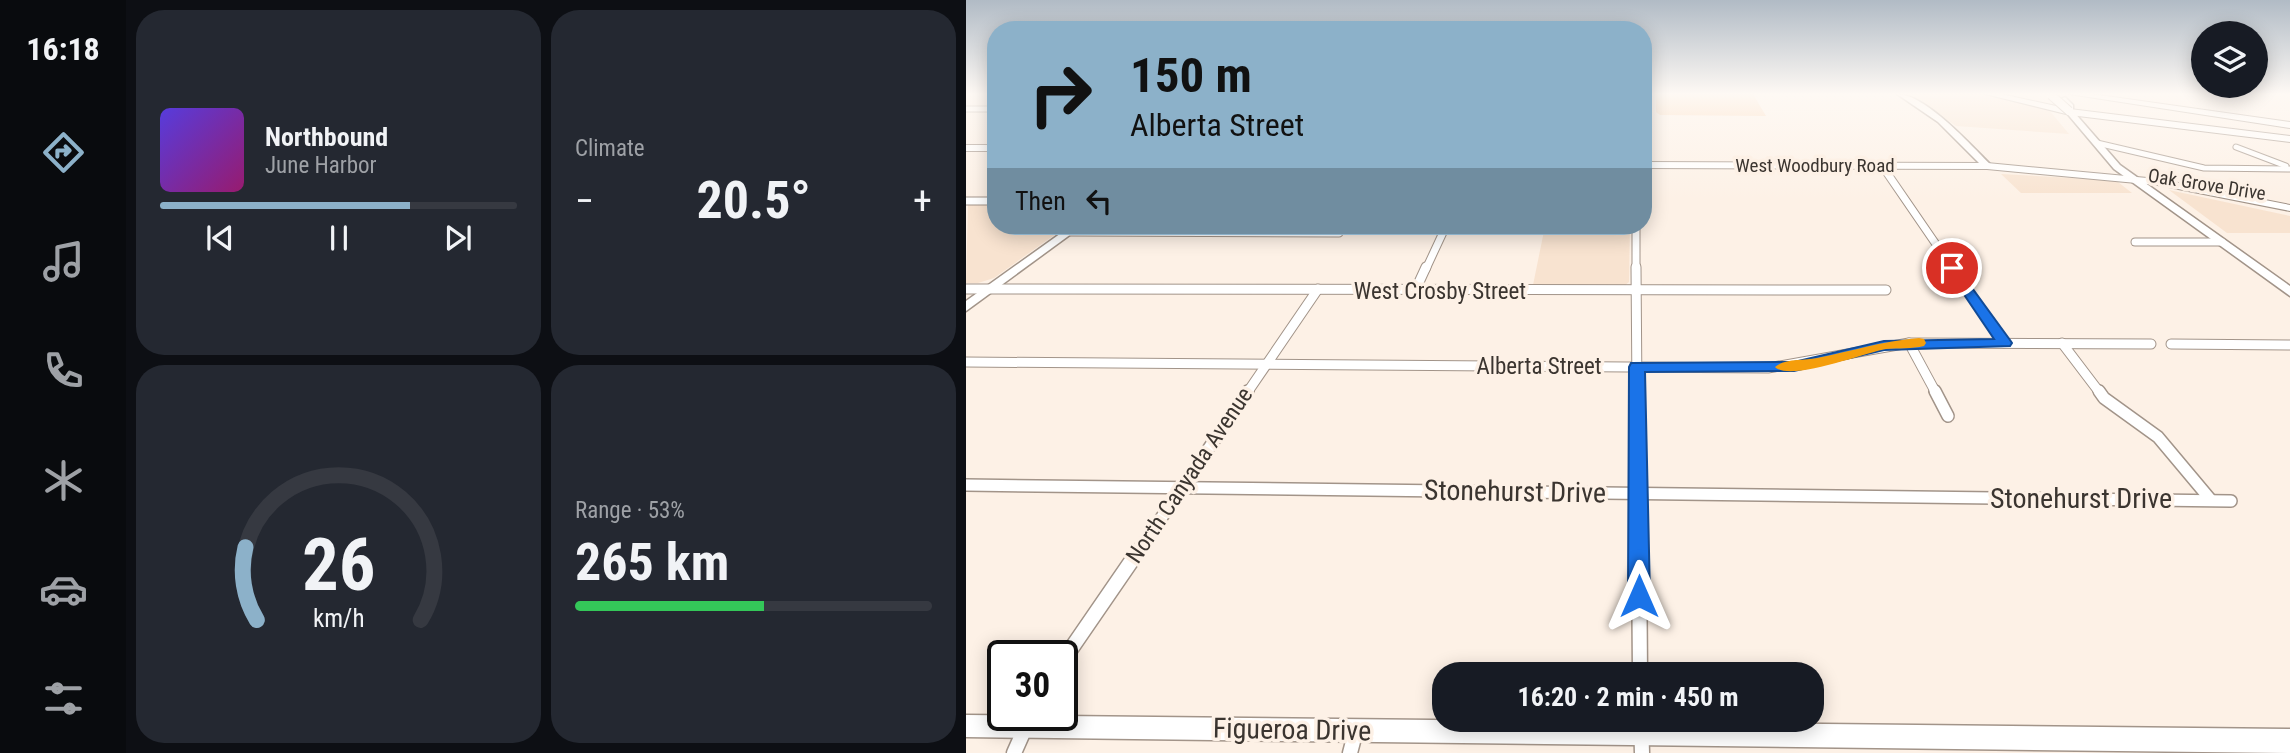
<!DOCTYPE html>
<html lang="en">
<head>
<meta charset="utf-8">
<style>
  :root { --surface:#171b24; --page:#242831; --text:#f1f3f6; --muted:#9ea1a6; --line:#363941; --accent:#8cb1c9 }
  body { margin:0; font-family:"Roboto Condensed",sans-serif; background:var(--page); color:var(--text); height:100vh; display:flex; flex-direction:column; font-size:26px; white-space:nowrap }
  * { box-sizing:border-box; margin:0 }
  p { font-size:23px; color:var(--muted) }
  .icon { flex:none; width:38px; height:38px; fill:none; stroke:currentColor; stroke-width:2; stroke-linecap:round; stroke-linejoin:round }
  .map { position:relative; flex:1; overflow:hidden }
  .panel { display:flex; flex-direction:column; gap:10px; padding:10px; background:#0d0f14; width:840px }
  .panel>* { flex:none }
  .hud { position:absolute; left:21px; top:21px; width:665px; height:214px; border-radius:28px; box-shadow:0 4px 18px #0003; background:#8cb1c9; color:#111; overflow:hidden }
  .controls { position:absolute; left:1225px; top:21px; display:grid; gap:14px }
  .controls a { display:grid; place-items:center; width:77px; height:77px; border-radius:50%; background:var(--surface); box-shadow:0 4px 18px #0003; font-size:35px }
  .speed { position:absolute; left:21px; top:640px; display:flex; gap:14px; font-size:35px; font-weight:700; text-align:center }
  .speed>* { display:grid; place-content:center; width:91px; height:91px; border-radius:50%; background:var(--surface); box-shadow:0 4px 18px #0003; line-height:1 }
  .speed .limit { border:4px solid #111; border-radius:10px; background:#fff; color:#111 }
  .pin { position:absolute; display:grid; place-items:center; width:60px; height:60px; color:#fff; margin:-30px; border:4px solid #fff; border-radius:50%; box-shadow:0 2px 7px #0007 }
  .me { position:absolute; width:77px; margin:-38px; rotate:0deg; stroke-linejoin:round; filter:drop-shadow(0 0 5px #0008) }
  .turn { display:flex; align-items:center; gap:24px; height:147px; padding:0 28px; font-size:32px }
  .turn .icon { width:91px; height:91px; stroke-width:2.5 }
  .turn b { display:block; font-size:49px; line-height:60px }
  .then { display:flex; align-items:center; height:66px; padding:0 28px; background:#0003; gap:14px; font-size:26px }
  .big { font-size:52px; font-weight:700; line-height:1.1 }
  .panel .tile { flex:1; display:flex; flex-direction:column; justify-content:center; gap:10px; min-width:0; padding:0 24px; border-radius:28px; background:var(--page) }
  .panel .dial { align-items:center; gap:0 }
  .dial svg { height:182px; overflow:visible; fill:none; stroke:var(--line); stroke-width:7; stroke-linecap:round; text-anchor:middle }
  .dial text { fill:var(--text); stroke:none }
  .song { display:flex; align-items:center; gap:21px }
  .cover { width:84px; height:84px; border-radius:10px; background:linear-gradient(135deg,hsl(250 70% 55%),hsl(320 70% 35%)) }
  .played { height:7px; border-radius:4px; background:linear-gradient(90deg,var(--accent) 70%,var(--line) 70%) }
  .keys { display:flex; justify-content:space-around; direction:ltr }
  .heat { display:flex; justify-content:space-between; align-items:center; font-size:38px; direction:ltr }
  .charge { height:10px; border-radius:5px; background:linear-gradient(90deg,#34c759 53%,var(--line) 0) }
  .panel .tiles { flex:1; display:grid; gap:10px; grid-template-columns:repeat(2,1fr) }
  .trip { position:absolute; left:466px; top:662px; width:392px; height:70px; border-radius:28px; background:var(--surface); box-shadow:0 4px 18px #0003; font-weight:700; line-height:70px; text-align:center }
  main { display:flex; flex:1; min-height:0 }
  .dock { display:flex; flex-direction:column; width:126px; justify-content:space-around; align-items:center; background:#090b0e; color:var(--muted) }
  .dock .icon { width:49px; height:49px }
  .dock .active { color:var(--accent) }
  .dock b { font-size:32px; color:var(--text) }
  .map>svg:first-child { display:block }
</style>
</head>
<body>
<main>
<nav class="dock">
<b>16:18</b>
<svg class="icon active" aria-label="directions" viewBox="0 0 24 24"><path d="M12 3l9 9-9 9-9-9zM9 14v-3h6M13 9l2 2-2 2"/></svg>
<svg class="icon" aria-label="music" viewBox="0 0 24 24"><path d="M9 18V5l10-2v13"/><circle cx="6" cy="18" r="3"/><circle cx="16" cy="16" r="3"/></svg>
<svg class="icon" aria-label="phone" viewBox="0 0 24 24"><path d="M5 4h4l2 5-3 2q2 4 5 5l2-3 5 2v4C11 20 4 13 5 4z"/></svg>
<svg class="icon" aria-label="climate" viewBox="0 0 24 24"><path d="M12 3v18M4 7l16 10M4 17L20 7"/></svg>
<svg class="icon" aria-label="car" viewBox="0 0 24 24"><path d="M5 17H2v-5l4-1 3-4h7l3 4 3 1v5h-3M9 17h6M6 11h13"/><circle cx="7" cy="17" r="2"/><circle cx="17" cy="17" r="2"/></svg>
<svg class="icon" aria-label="filters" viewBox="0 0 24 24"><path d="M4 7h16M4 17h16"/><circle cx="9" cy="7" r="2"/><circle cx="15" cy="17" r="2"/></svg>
</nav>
<section class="panel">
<div class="tiles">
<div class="tile">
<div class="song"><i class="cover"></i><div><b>Northbound</b><p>June Harbor</p></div></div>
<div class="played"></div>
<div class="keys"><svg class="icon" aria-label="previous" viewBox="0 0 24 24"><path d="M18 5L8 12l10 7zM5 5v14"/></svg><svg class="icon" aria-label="pause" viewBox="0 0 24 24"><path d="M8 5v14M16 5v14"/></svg><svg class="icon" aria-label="next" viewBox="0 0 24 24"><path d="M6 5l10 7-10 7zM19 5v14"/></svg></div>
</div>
<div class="tile"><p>Climate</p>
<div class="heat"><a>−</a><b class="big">20.5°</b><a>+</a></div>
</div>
<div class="tile dial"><svg viewBox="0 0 100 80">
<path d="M14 69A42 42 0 1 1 86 69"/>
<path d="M14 69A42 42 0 0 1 9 37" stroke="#8cb1c9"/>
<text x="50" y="56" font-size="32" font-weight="700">26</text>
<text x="50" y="72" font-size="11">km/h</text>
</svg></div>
<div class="tile"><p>Range · 53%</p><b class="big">265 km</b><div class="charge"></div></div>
</div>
</section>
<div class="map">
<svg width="1324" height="753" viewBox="0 0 1324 753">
  <rect width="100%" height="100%" fill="#fdf1e6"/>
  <g fill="#f8e3d0">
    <path d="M 943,94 L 1016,94 L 1083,110 L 1103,134 L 990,126 Z"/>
    <path d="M 1035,174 L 1143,180 L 1152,182 L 1166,193 L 1055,193 Z"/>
    <path d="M 1203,190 L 1324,216 L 1324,233 L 1261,233 Z"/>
    <path d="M 2,205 L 30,205 L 30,226 L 101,226 L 28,278 L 12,283 L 0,283 Z"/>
    <path d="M 495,226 L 664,226 L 663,282 L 658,286 L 567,285 L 578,231 L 493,231 Z"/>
  </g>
  <path fill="#fbd2ae" d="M 690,94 L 787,94 L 800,116 L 694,115 L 690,112 Z"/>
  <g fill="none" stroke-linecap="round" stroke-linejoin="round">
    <g stroke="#a29489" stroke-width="7">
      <g id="street-far4">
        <path d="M 0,109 L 30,109"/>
        <path d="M 1131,143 L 1238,168 L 1324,169"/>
        <path d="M 1270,147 L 1320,166"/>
        <path d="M 916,165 L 920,171"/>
      </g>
    </g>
    <g stroke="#a29489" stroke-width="9">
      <g id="street-far3">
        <path d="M 919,170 L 987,269"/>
        <path d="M 0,201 L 30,201"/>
        <path d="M 670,226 L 670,269"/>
        <path d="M 104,232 L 373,233"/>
        <path d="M 1169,242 L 1256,242"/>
        <path d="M 460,269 L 480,226"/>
      </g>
    </g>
    <g stroke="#a29489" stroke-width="11">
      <g id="street-far2">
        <path d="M 670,267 L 671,393"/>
        <path d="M 986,267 L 1038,343"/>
        <path d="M 0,289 L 920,290"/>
        <path d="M 449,291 L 460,267"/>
        <path d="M 943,343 L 970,393"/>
        <path d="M 1096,343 L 1134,393"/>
        <path d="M 1205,344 L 1324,345"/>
        <path d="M 0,362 L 802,368 L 943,343 L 1185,344"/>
        <path d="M 281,393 L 352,289"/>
      </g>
    </g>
    <g stroke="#a29489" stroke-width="14">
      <g id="street-far1">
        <path d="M 671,391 L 673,552"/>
        <path d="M 969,391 L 982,416"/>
        <path d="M 1133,391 L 1138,398 L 1192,437 L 1244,499"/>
        <path d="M 0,485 L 1265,501"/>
        <path d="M 172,552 L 282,391"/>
      </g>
    </g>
    <g stroke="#a29489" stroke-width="17">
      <g id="street">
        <path d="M 673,550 L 674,674"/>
        <path d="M 96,662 L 173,550"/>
        <path d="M 675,719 L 676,753"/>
        <path d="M 48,753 L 60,726"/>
        <path d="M 384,753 L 390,730"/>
      </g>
    </g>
    <g stroke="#a29489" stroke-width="3">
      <g id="secondary">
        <path d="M 931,94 C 959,94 1004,144 1024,164 L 1024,168 L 1018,168 L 972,122 Z"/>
        <path d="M 1099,97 L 1107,105 L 1107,111 L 1154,165 L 1324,286 L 1324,296 L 1148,169 L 1099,111 L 1099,105 L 1095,99 Z"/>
        <path d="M 105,226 L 116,226 L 0,311 L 0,301 Z"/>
        <path d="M 0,715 L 1324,729 L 1324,753 L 0,737 Z"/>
      </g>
    </g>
    <g stroke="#a29489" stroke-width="2">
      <g id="primary">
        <rect x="0" y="145" width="30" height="6"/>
        <path d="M 677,162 L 1021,163 L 1192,179 L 1324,205 L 1324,211 L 1192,185 L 1021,169 L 677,168 Z"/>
      </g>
    </g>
    <g stroke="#a29489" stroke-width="2">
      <g id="highway">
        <path d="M 1019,94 L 1035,94 L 1104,109 L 1324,136 L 1324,142 L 1104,115 Z"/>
        <path d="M 1103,94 L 1126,94 L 1324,122 L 1324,128 Z"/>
      </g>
    </g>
    <use href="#street-far4" stroke="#fff" stroke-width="5"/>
    <use href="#street-far3" stroke="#fff" stroke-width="7"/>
    <use href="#street-far2" stroke="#fff" stroke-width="9"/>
    <use href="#street-far1" stroke="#fff" stroke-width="11"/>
    <use href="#street" stroke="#fff" stroke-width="14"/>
    <use href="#secondary" fill="#fff" fill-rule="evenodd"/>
    <use href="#primary" fill="#fff" fill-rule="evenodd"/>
    <use href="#highway" fill="#fff" fill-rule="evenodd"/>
    <g stroke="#a29489" stroke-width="10" stroke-linecap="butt">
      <path id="secondary-bridge" d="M 1085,95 L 1103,111"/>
    </g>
    <use href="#secondary-bridge" stroke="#fff" stroke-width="8"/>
  </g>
  <linearGradient id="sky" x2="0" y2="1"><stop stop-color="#b1bbc5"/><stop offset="0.47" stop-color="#fef9f4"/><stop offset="1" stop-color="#fef9f4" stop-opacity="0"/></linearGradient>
  <rect width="1324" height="200" fill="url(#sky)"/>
  <path fill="#1a73e8" stroke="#114b97" stroke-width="2" d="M 986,265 L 990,266 L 1044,340 L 1046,343 L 1044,346 L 918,350 L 828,371 L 679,372 L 684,596 L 681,603 L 673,605 L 666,603 L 662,596 L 663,367 L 665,363 L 828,362 L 918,341 L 1028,339 L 980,268 Z"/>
  <path fill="#f59e0b" d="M 953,338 L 958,339 L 960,343 L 958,346 C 946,349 933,348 920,349 C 898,353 824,382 809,367 C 819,358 838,361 851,358 C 887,351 915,341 953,338 Z"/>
  <g text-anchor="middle" stroke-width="7" stroke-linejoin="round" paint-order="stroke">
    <g font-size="19" fill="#3b3530" stroke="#fdf1e6">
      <text x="849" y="172">West Woodbury Road</text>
      <text transform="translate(1241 184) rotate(9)" y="7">Oak Grove Drive</text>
    </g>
    <g font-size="23" fill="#3b3530" stroke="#fdf1e6">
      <text x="474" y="299">West Crosby Street</text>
      <text x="573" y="374">Alberta Street</text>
      <text transform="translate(223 475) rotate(-56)" y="8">North Canyada Avenue</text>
    </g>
    <g font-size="28" fill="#3b3530" stroke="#fdf1e6">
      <text transform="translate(549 491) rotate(1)" y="10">Stonehurst Drive</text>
      <text x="1115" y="508">Stonehurst Drive</text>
      <text transform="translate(326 729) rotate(1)" y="10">Figueroa Drive</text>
    </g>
  </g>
</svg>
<div class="controls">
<a><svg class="icon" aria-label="layers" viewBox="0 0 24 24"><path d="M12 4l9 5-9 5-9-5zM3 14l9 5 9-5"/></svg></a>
</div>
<div class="speed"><div class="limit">30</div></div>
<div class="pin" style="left:986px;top:268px;background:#d93025"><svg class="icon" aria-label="arrive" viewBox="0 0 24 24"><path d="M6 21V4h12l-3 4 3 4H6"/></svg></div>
<svg class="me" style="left:673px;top:596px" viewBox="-20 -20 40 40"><path d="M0-17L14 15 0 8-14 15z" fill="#1a73e8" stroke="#fff" stroke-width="4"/></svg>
<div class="trip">16:20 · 2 min · 450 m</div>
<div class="hud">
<div class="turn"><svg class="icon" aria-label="right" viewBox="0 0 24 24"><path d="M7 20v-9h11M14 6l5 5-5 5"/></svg><div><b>150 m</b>Alberta Street</div></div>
<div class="then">Then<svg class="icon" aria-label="left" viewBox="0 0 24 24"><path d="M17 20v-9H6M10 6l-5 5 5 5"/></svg></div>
</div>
</div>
</main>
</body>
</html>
